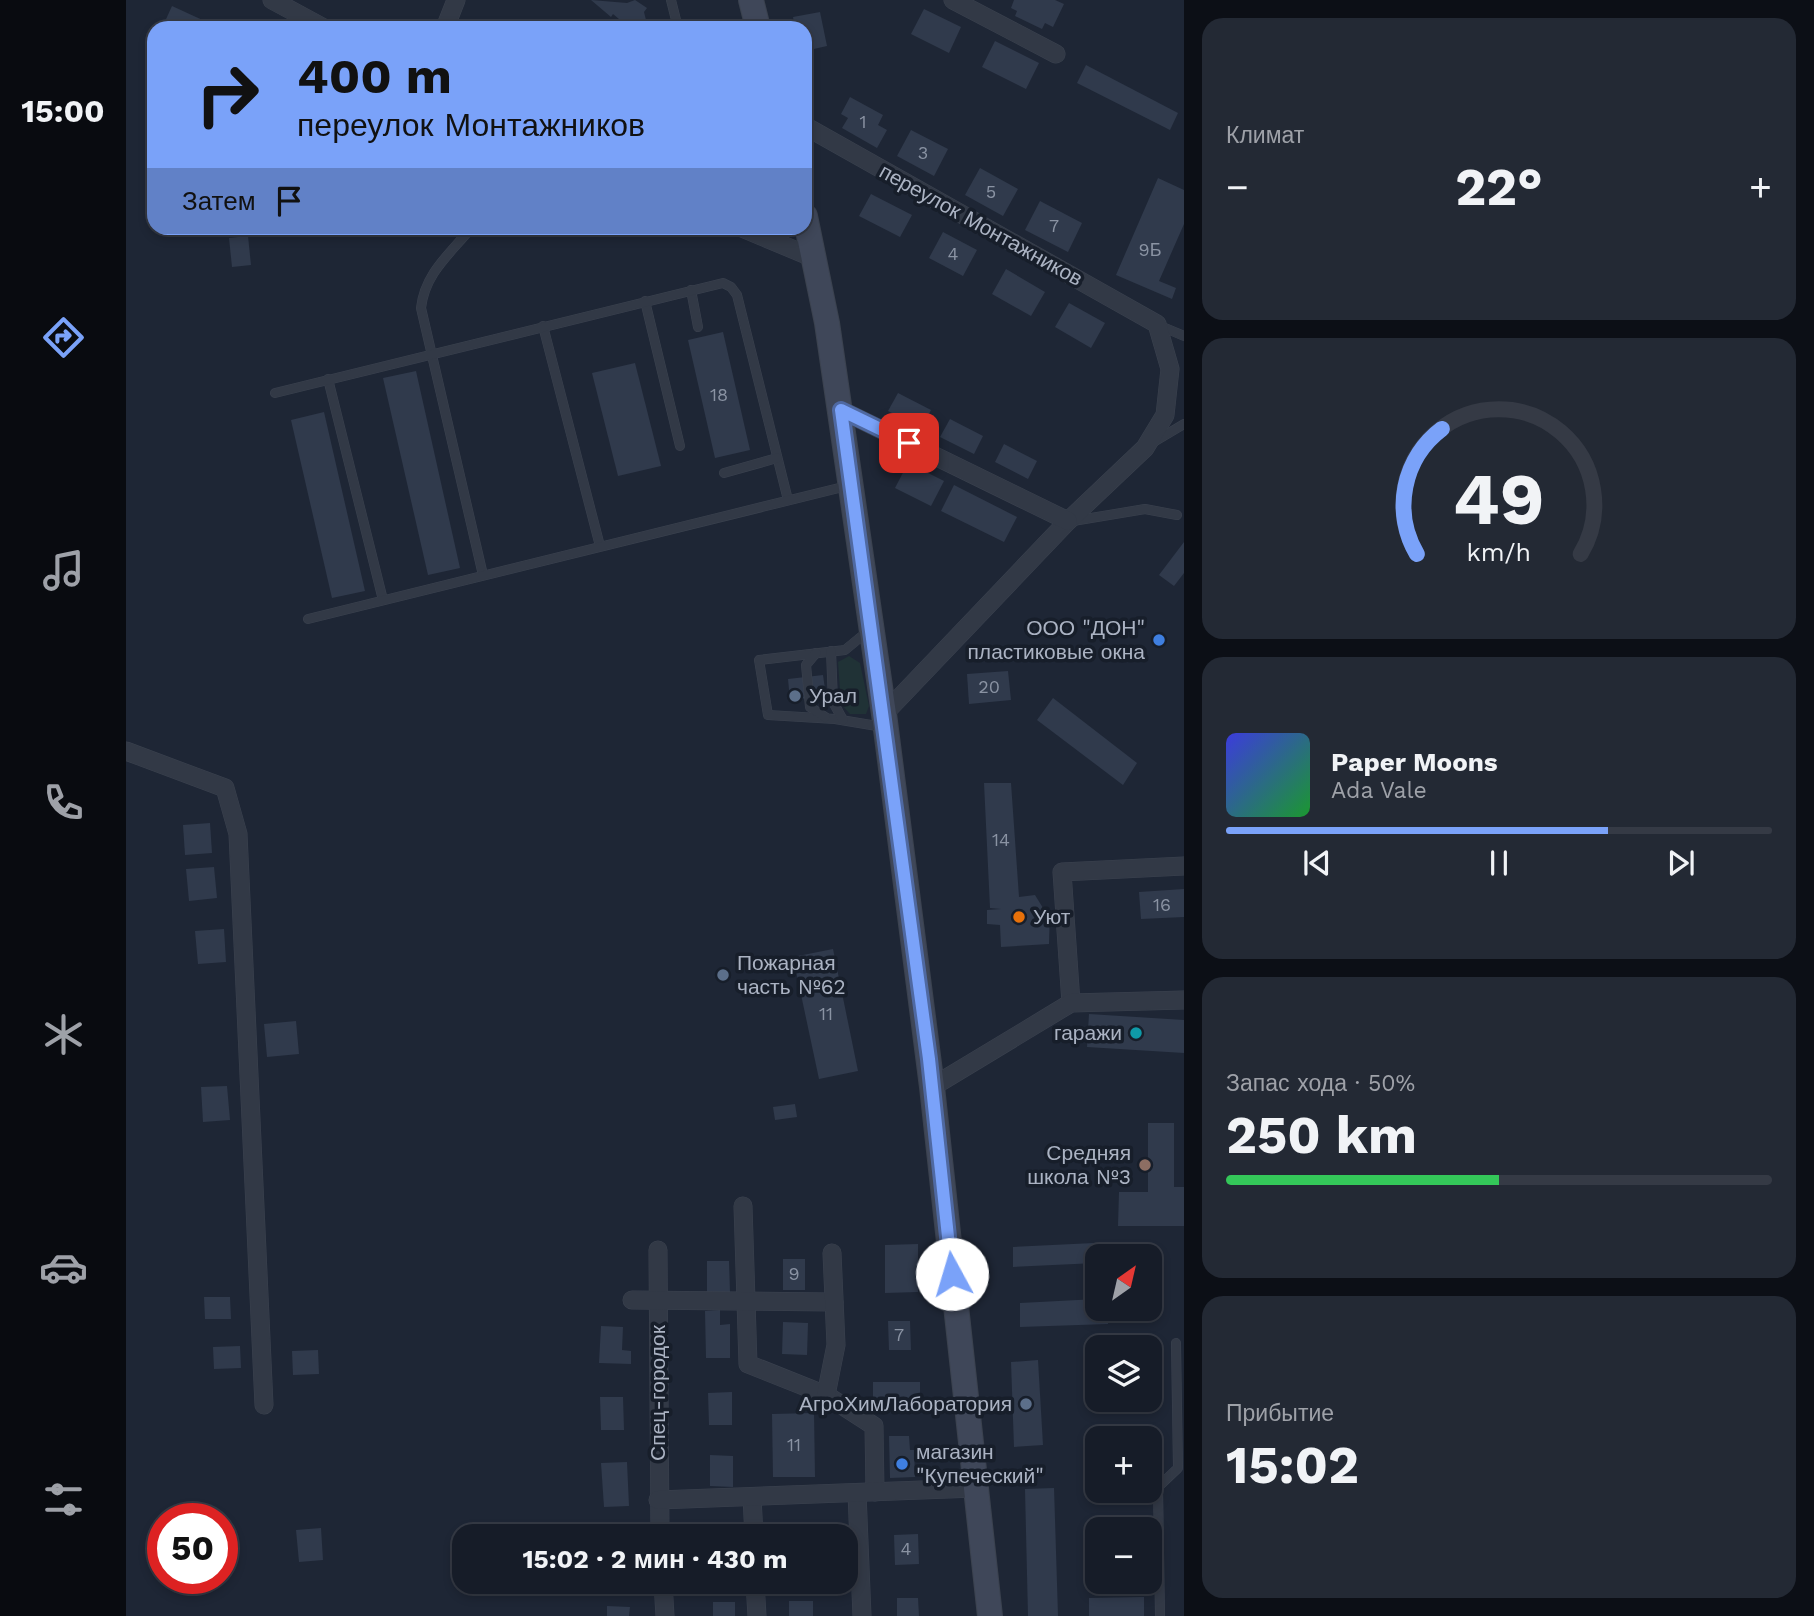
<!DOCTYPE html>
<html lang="ru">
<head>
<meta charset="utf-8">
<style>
  :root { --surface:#161c28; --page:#232934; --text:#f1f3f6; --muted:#9ea1a8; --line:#353a45; --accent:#7aa2f9 }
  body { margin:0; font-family:"Work Sans",sans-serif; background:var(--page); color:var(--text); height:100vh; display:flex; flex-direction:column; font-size:26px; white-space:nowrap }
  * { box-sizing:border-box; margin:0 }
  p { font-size:23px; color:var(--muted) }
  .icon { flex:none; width:38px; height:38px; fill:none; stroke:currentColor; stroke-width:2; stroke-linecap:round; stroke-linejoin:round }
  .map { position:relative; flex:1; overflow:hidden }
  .drawer { display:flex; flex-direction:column; gap:18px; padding:18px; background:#0c0f16; width:630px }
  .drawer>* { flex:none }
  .guide { position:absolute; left:21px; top:21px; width:665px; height:214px; border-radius:21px; box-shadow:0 4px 10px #0003,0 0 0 2px var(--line); background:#7aa2f9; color:#111; overflow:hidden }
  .needle { width:46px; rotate:34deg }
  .buttons { position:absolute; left:959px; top:1244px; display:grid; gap:14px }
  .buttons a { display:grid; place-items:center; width:77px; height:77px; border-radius:14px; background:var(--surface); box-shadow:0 4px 10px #0003,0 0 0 2px var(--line); font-size:35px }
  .speed { position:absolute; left:21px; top:1503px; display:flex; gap:14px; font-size:35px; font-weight:700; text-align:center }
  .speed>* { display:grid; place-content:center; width:91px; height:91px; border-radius:50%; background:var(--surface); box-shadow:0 4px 10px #0003,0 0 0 2px var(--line); line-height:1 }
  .speed .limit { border:10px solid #d22; background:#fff; color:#111 }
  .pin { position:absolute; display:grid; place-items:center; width:60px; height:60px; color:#fff; margin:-30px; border-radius:14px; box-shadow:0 4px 10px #0006 }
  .me { position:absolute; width:77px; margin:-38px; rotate:354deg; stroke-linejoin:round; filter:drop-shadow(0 0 5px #0008) }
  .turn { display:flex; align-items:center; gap:24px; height:147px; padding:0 35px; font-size:32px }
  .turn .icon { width:91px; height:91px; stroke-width:2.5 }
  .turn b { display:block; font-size:49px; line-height:60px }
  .then { display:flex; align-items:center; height:66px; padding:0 35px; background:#0003; gap:14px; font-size:26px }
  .big { font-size:52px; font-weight:700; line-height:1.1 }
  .drawer .card { flex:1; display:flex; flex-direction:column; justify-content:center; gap:10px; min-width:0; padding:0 24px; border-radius:21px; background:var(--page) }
  .drawer .dial { align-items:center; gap:0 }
  .dial svg { height:182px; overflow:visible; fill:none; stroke:var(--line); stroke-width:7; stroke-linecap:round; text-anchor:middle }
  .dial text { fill:var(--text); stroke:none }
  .song { display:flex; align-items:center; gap:21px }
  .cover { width:84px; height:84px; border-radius:10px; background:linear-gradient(135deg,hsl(240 70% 55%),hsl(130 70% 35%)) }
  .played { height:7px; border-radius:4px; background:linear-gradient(90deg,var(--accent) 70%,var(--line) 70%) }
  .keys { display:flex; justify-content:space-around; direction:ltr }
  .heat { display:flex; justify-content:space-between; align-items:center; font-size:38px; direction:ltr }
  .charge { height:10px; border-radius:5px; background:linear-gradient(90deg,#34c759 50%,var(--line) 0) }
  .trip { position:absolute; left:326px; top:1524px; width:406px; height:70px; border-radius:21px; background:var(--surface); box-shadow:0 4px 10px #0003,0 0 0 2px var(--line); font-weight:700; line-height:70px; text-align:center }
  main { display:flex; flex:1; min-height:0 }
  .tabs { display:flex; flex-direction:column; width:126px; justify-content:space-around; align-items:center; background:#090b10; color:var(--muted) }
  .tabs .icon { width:49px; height:49px }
  .tabs .active { color:var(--accent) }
  .tabs b { font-size:32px; color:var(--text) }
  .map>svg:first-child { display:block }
</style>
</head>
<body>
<main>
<nav class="tabs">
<b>15:00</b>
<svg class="icon active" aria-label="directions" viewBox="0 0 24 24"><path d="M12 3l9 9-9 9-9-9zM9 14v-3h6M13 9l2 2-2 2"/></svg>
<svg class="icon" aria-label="music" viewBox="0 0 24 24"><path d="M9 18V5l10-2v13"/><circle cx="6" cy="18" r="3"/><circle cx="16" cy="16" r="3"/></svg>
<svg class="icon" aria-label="phone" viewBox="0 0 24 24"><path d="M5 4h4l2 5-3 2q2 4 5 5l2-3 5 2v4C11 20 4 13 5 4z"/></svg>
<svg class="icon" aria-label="climate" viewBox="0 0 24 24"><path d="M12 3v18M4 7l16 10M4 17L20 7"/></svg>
<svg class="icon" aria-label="car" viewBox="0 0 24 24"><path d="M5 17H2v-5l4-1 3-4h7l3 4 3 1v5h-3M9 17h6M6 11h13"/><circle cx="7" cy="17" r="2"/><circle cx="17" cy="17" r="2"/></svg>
<svg class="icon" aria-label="filters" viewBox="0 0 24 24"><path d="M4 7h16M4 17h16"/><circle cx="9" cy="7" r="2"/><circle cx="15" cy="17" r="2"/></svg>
</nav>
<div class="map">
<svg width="1058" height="1616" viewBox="0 0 1058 1616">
  <rect width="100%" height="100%" fill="#1e2635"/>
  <path fill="#203236" d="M 723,656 L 734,663 L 743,706 L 740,714 L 724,714 L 715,704 L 712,662 Z"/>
  <g fill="#303a4c">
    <path d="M 465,0 L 501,3 L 509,0 L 521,8 L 518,12 L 522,28 L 495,28 L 493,19 L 487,14 L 485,17 Z"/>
    <path d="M 888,0 L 929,0 L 938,4 L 927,27 L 919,23 L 916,29 L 889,16 L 891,11 L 885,8 Z"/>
    <path d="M 46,6 L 94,28 L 36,28 Z"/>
    <path d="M 798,9 L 835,27 L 823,53 L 785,34 Z"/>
    <path d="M 694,12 L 701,46 L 679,51 L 679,28 L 669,28 L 667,17 Z"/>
    <path d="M 869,41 L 913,63 L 900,89 L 856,67 Z"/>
    <path d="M 960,65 L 1052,113 L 1044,130 L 951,83 Z"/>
    <path d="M 724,97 L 757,115 L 752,125 L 761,130 L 751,148 L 716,128 L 722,118 L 715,114 Z"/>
    <path d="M 785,130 L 822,149 L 808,176 L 771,156 Z"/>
    <path d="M 854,168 L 892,189 L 877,216 L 839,195 Z"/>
    <path d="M 1032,178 L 1058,190 L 1058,224 L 1033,281 L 1050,288 L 1046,299 L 990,275 Z"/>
    <path d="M 745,194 L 786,215 L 774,237 L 733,216 Z"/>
    <path d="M 914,201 L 956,223 L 942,252 L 899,230 Z"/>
    <path d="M 817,232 L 851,250 L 837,276 L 803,258 Z"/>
    <path d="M 122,236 L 125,265 L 106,267 L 103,238 Z"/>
    <path d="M 880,269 L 919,292 L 905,316 L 866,294 Z"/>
    <path d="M 943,303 L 979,323 L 965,348 L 929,327 Z"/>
    <path d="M 597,332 L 624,450 L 589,458 L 562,340 Z"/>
    <path d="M 509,363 L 535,466 L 492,476 L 466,373 Z"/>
    <path d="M 290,371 L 334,568 L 302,575 L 257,378 Z"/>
    <path d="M 772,393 L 805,410 L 796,428 L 762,411 Z"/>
    <path d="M 198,412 L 239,591 L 206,598 L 165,420 Z"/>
    <path d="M 824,419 L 857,436 L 848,454 L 814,437 Z"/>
    <path d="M 878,444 L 911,461 L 902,479 L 869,462 Z"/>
    <path d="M 782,463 L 818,481 L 805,506 L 769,488 Z"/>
    <path d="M 828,485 L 891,517 L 878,542 L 815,511 Z"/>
    <path d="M 1058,542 L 1058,573 L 1048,586 L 1033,575 Z"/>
    <path d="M 882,671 L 885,700 L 843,704 L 841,674 Z"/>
    <path d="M 697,675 L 700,696 L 664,700 L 662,679 Z"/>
    <path d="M 927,698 L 1011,763 L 997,785 L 911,720 Z"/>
    <path d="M 858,783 L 885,783 L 893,897 L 909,895 L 917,908 L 924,909 L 923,944 L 875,947 L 874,925 L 861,924 L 861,910 L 875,909 L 864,908 Z"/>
    <path d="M 84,823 L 86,853 L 59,855 L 57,825 Z"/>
    <path d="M 88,867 L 91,898 L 63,901 L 60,869 Z"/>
    <path d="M 1058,889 L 1058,917 L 1015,919 L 1013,892 Z"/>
    <path d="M 98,929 L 100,962 L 72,964 L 69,931 Z"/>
    <path d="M 707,949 L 732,1071 L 693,1079 L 667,957 Z"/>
    <path d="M 963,1014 L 1058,1020 L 1058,1053 L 961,1047 Z"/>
    <path d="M 170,1021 L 173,1054 L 141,1057 L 138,1024 Z"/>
    <path d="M 101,1086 L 104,1120 L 77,1122 L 75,1087 Z"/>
    <path d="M 669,1104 L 671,1117 L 649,1120 L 647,1107 Z"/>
    <path d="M 1022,1123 L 1048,1123 L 1048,1187 L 1058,1187 L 1058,1226 L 992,1226 L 993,1192 L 1022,1192 Z"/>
    <path d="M 968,1243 L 970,1263 L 887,1267 L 887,1247 Z"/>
    <path d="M 792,1244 L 792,1292 L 759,1293 L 759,1245 Z"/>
    <rect x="657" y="1259" width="22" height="31"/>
    <path d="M 581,1261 L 603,1261 L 604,1292 L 581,1293 Z"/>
    <path d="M 78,1297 L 104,1297 L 105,1319 L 79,1319 Z"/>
    <path d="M 971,1299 L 971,1309 L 981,1309 L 982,1324 L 894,1327 L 894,1303 Z"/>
    <path d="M 594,1310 L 594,1325 L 604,1324 L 604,1358 L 580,1358 L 579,1311 Z"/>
    <path d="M 762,1321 L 784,1321 L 785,1350 L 763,1350 Z"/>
    <path d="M 657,1322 L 682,1323 L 681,1355 L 656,1354 Z"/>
    <path d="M 475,1326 L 497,1327 L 496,1350 L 505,1351 L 505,1364 L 473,1363 Z"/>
    <path d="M 114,1346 L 115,1368 L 88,1369 L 87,1347 Z"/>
    <path d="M 192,1350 L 193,1374 L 167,1375 L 166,1351 Z"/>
    <path d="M 912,1360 L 917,1445 L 888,1447 L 885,1362 Z"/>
    <path d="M 747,1382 L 794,1382 L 794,1402 L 775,1402 L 775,1411 L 747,1411 Z"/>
    <path d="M 606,1392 L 606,1425 L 583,1425 L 582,1393 Z"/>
    <path d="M 474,1397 L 497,1397 L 498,1430 L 475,1430 Z"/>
    <path d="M 688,1413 L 689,1477 L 647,1477 L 646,1414 Z"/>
    <path d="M 763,1436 L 783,1436 L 784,1450 L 788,1450 L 789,1477 L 764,1478 Z"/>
    <path d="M 584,1455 L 607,1456 L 607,1487 L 584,1486 Z"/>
    <path d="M 501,1462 L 503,1506 L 478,1507 L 475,1463 Z"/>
    <path d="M 928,1488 L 932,1616 L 902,1616 L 899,1489 Z"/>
    <path d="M 673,1524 L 684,1524 L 685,1536 L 673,1536 Z"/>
    <path d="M 195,1528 L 197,1560 L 173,1562 L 170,1530 Z"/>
    <path d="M 792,1534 L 793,1564 L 769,1565 L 768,1535 Z"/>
    <path d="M 1018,1597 L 1018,1616 L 963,1616 L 963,1598 Z"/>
    <path d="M 771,1598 L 792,1598 L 793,1616 L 771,1616 Z"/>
    <rect x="663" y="1601" width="24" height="15"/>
    <rect x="587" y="1602" width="22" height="14"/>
    <path d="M 481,1606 L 504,1607 L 503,1616 L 481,1616 Z"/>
  </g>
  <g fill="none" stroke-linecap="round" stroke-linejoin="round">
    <g stroke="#3b424f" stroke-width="10">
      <g id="lane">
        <path d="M 545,0 L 552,28"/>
        <path d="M 345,228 C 324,254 299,273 295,308 L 357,575"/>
        <path d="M 565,290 L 572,327"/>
        <path d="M 519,301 L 554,446"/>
        <path d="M 1032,325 L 1058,336"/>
        <path d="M 417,326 L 474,546"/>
        <path d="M 202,379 L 257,600"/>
        <path d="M 149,393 L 597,283 L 605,287 L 611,295 L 662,500"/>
        <path d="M 1026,443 L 1058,424"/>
        <path d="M 598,473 L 651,458"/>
        <path d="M 947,521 L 1019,509 L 1051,515"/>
        <path d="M 182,619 L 721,486"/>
        <path d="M 742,631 L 719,650 L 633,660 L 642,715 L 709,719 L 757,727"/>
        <path d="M 705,651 L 707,702 L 717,720"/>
        <path d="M 690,653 L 680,665 L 684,707 L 699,717"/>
        <path d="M 1034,1616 L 1032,1487 L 1052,1468 L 1050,1343"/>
      </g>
    </g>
    <g stroke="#3b424f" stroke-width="19">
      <g id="street">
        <path d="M 146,0 L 198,28"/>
        <path d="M 827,0 L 930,54"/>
        <path d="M 319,28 L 330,0"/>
        <path d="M 679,126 L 1031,324 L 1044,369 L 1039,415 L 1019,448 L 942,521 L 758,714"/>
        <path d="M 616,228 L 690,259"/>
        <path d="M 715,410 L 942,521"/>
        <path d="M 0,751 L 99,788 L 112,834 L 138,1405"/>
        <path d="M 945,1003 L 936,872 L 1058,866"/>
        <path d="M 806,1087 L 945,1003 L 1058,1000"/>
        <path d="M 617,1206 L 622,1364 L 700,1395 L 748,1426 L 749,1492"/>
        <path d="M 532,1250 L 534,1536"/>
        <path d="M 506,1300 L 708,1302"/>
        <path d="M 700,1395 L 710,1345 L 706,1253"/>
        <path d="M 731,1493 L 736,1616"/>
        <path d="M 626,1497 L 628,1536"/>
        <path d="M 532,1500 L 849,1488"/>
        <path d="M 537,1582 L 539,1616"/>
        <path d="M 629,1582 L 631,1616"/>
      </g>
    </g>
    <g stroke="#3b424f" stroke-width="26">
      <g id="secondary">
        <path d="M 625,0 L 632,28"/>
        <path d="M 679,216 L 701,323 L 758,714 L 806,1087 L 864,1616"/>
      </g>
    </g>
    <use href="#lane" stroke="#323946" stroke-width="9"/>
    <use href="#street" stroke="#323946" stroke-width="18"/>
    <use href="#secondary" stroke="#3f4759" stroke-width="24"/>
  </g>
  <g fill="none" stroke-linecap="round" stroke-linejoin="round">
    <g stroke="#4f69a2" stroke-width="18">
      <path id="route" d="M 783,443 L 715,410 L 803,1059 L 826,1274"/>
    </g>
    <use href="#route" stroke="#7aa2f9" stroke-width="12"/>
  </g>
  <g fill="#3f7fe0" stroke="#171e2a" stroke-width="2.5">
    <circle cx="1033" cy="640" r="7"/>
    <circle cx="776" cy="1464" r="7"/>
  </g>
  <g fill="#5c6f8a" stroke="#171e2a" stroke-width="2.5">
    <circle cx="669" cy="696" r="7"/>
    <circle cx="597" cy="975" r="7"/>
    <circle cx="900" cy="1404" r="7"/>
  </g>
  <circle fill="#e8710a" stroke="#171e2a" stroke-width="2.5" cx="893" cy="917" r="7"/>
  <circle fill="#0f9aa8" stroke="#171e2a" stroke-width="2.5" cx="1010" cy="1033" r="7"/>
  <circle fill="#8d6e63" stroke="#171e2a" stroke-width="2.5" cx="1019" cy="1165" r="7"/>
  <g text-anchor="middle" stroke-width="7" stroke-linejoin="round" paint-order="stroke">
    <g font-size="18" fill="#8a93a3">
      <text x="737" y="128">1</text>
      <text x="797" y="159">3</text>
      <text x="865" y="198">5</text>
      <text x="928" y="232">7</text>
      <text x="1024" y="256">9Б</text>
      <text x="827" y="260">4</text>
      <text x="593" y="401">18</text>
      <text x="863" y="693">20</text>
      <text x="875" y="846">14</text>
      <text x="1036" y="911">16</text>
      <text x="700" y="1020">11</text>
      <text x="668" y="1280">9</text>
      <text x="773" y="1341">7</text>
      <text x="668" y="1451">11</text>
      <text x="780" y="1555">4</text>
    </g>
    <g font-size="21" fill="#abb3c3" stroke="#171e2a">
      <text transform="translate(855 225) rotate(29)" y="7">переулок Монтажников</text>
      <text transform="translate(532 1393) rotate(-90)" y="7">Спец-городок</text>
    </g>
    <g font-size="21" fill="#abb3c3" stroke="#171e2a" text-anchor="end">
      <text x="1019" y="635">ООО "ДОН"<tspan x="1019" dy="24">пластиковые окна</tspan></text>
      <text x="683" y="703" text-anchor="start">Урал</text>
      <text x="907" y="924" text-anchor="start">Уют</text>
      <text x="611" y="970" text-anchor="start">Пожарная<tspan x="611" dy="24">часть №62</tspan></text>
      <text x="996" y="1040">гаражи</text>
      <text x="1005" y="1160">Средняя<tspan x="1005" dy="24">школа №3</tspan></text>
      <text x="886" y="1411">АгроХимЛаборатория</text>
      <text x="790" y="1459" text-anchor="start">магазин<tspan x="790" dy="24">"Купеческий"</tspan></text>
    </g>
  </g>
</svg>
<div class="buttons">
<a><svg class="needle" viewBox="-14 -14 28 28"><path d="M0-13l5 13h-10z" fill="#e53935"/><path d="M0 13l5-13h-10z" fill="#9ea1a8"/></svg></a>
<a><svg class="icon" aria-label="layers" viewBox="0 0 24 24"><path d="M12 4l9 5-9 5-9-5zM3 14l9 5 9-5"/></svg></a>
<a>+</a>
<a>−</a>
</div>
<div class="speed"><div class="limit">50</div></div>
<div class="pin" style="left:783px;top:443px;background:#d93025"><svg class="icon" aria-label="arrive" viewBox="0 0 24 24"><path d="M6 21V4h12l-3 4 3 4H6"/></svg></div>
<svg class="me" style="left:826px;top:1274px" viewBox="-20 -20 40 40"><circle r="19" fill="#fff"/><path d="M0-13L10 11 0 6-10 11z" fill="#7aa2f9"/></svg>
<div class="trip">15:02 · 2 мин · 430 m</div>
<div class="guide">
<div class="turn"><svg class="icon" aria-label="right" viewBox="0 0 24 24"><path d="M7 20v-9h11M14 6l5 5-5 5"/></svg><div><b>400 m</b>переулок Монтажников</div></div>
<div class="then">Затем<svg class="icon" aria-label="arrive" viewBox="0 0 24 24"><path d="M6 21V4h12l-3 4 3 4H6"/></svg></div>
</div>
</div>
<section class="drawer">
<div class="card"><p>Климат</p>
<div class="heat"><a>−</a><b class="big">22°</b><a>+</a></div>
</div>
<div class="card dial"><svg viewBox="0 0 100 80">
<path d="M14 69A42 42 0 1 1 86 69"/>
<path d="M14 69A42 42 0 0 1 25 14" stroke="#7aa2f9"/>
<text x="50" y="56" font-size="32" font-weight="700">49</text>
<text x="50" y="72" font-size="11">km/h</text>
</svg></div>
<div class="card">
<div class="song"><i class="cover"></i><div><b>Paper Moons</b><p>Ada Vale</p></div></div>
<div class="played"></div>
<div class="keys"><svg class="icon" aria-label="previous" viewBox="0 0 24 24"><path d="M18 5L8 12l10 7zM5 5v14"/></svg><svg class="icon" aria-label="pause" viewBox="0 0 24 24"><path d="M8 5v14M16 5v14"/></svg><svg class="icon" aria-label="next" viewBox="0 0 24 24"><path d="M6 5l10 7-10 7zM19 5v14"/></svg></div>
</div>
<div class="card"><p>Запас хода · 50%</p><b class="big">250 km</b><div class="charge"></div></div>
<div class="card"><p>Прибытие</p><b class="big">15:02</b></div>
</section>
</main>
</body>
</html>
